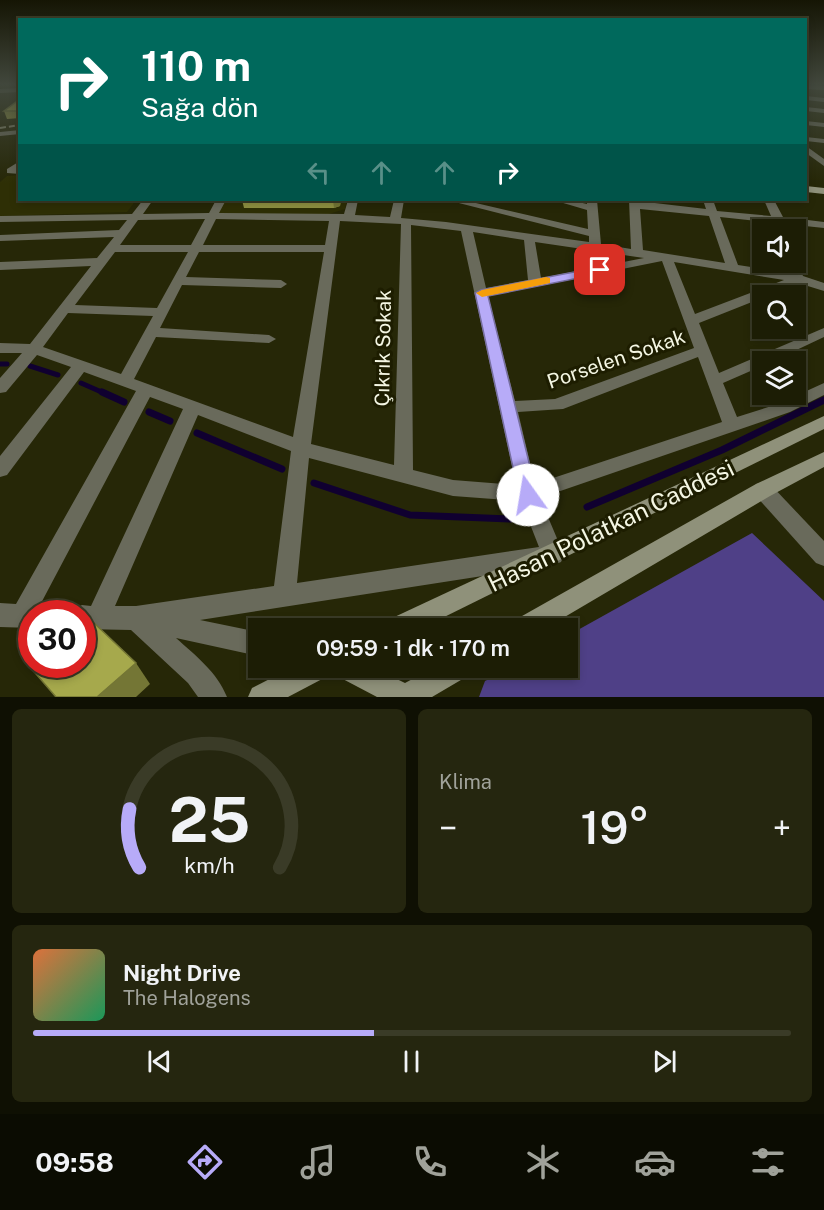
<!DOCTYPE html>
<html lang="tr">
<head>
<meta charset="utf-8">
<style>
  :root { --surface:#1c1d05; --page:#25260f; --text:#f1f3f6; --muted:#a0a29a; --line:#3a3b27; --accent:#b7abf8 }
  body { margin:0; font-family:"Public Sans",sans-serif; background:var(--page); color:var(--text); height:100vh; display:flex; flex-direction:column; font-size:22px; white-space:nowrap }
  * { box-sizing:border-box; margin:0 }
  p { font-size:20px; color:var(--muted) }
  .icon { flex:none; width:33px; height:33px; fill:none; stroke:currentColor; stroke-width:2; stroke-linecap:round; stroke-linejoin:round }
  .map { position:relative; height:697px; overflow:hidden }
  .panel { display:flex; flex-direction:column; gap:12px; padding:12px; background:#0f1003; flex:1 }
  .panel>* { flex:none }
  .hud { position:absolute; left:18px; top:18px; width:789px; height:183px; border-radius:0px; box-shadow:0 3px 9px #0003,0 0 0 2px var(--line); background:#00695c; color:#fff; overflow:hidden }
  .fabs { position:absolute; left:752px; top:219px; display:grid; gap:12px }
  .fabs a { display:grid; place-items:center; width:54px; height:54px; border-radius:0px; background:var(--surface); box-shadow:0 3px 9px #0003,0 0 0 2px var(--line); font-size:30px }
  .speed { position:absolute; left:18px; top:600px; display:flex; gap:12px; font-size:30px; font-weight:700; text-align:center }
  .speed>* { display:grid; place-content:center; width:78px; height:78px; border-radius:50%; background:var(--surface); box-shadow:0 3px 9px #0003,0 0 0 2px var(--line); line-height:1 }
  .speed .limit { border:9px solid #d22; background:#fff; color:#111 }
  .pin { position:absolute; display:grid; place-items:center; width:51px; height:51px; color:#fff; margin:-26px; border-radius:12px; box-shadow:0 3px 9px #0006 }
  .me { position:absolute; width:66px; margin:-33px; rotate:347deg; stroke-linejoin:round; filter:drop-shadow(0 0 4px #0008) }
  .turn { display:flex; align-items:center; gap:21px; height:126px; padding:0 24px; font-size:27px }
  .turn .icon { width:78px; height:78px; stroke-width:2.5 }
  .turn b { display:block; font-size:42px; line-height:51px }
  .lanes { display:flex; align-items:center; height:57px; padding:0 24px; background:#0003; justify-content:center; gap:30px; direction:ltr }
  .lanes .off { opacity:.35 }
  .big { font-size:45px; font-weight:600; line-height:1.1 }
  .panel .tile { flex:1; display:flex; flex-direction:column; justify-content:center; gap:9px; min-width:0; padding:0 21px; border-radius:9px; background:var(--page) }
  .panel .dial { align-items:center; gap:0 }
  .dial svg { height:156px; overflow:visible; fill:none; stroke:var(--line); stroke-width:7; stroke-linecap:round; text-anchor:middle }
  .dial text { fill:var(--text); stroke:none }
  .song { display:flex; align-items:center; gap:18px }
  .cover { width:72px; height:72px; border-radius:9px; background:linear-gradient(135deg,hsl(20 70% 55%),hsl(150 70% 35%)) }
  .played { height:6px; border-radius:3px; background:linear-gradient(90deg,var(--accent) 45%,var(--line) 45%) }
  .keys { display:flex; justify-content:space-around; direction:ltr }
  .heat { display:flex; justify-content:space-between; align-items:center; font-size:33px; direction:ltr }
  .panel .tiles { flex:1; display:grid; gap:12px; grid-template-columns:1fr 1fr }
  .tile:last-child { grid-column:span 2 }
  .trip { position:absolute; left:248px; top:618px; width:330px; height:60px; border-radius:0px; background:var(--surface); box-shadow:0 3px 9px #0003,0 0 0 2px var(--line); font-weight:600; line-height:60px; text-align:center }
  .tabs { display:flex; height:96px; justify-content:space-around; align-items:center; background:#0b0c02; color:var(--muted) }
  .tabs .icon { width:42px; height:42px }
  .tabs .on { color:var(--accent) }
  .tabs b { font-size:27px; color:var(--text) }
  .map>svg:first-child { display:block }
</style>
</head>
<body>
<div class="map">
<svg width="824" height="697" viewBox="0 0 824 697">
  <rect width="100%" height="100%" fill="#262707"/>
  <g fill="#2e2f05">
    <path d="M 19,175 L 20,200 L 136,200 L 127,212 L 0,216 L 0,182 L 7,176 Z"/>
    <path d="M 223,200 L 347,200 L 345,209 L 329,214 L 216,214 Z"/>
  </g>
  <path fill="#4f4087" d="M 752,533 L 824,601 L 824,697 L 479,697 L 485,681 L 511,668 L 567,668 L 567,636 Z"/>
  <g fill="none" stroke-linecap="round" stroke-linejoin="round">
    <g stroke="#100030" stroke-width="5">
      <path d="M 0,364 L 7,364"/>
      <path d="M 30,366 L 58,375"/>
      <path d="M 81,383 L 106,394"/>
    </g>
    <g stroke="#100030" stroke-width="7">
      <path d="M 102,392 L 124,402"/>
      <path d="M 149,412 L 170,421"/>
      <path d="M 197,433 L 282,469"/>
      <path d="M 314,483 L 410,515 L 510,519"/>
      <path d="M 587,507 L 722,450 L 824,400"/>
    </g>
    <g fill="#696a5b" fill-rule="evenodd">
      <path d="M 806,85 L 824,86 L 824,90 L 806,89 Z"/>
      <path d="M 20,88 L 20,92 L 0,93 L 0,89 Z"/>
      <path d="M 806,96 L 824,98 L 824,102 L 806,100 Z"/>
      <path d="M 806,107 L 824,109 L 824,113 L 806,111 Z"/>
      <path d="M 806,121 L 824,123 L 824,127 L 806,125 Z"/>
      <path d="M 20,130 L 20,134 L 0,136 L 0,132 Z"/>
      <path d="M 806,137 L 824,139 L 824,143 L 806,141 Z"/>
      <path d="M 806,146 L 824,159 L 824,166 L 806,153 Z"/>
      <path d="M 20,161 L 20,174 L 7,173 L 7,169 Z"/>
      <path d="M 143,200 L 153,200 L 143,214 L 209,213 L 216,200 L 226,200 L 219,213 L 344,214 L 348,200 L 358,200 L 355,215 L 390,217 L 394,200 L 404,200 L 401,218 L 446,222 L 589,242 L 589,236 L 447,200 L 463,200 L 588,229 L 587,210 L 553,200 L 569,200 L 587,204 L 587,200 L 597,200 L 601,244 L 631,249 L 629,200 L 706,209 L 703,200 L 713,200 L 717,211 L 771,216 L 764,200 L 774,200 L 783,217 L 824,222 L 824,228 L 786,224 L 786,229 L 779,230 L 775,223 L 720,217 L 738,265 L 789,273 L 786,262 L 795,262 L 796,259 L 803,276 L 824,283 L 824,291 L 798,283 L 762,296 L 762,298 L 699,323 L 719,373 L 824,328 L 824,337 L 771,362 L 762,362 L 762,366 L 723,383 L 737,417 L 778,404 L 824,383 L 824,395 L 790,412 L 540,498 L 564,555 L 561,562 L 553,565 L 200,620 L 258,632 L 258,656 L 176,638 C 196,656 217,672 227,697 L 198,697 L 188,683 L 131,630 L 82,629 L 82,614 L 72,614 L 74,609 L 82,605 L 91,606 L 183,409 L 150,397 L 39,607 L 43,614 L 32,614 L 32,628 L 0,627 L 0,603 L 16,604 L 136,391 L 84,372 L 7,475 L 0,477 L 0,456 L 71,367 L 37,355 L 6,392 L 0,393 L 0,378 L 22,353 L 0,353 L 0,343 L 30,344 L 91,266 L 0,270 L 0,262 L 97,258 L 114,237 L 0,241 L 0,235 L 119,230 L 127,220 L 0,222 L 0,216 L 132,214 ZM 640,209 L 709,216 L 725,263 L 643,250 ZM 205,219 L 191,245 L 120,245 L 138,220 ZM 216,219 L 329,221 L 325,245 L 203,245 ZM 340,221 L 401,224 L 394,465 L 311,444 ZM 411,225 L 461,231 L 516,485 L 453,480 L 413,470 ZM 473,232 L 524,240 L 528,280 L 486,288 ZM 535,242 L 637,257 L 644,258 L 541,278 ZM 115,252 L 188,252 L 157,308 L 75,305 ZM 199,252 L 324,252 L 293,437 L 134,379 L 156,337 L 269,343 L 276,339 L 269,335 L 160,328 L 182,285 L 281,288 L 287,284 L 281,280 L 186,277 ZM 662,261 L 694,348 L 555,399 L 515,401 L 488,296 ZM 674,262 L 784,280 L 695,314 ZM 68,313 L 153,316 L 121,374 L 43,347 ZM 698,357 L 722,422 L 535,484 L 518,412 L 563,409 ZM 198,415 L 291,451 L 274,586 L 136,606 L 115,606 ZM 309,458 L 453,496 L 521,501 L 539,547 L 297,583 Z"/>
      <path d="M 763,482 L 770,484 L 824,541 L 824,566 L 816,563 L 756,496 L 753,490 L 756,484 Z"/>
    </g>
    <g fill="#8f917a" fill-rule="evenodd">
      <path d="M 806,186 L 824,188 L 824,194 L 806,192 Z"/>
      <path d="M 824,416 L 824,429 L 422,628 L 385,628 L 388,620 Z"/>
      <path d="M 824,452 L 824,467 L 770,496 L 546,628 L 512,628 L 515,620 L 756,484 Z"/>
      <path d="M 291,668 L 330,668 L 326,677 L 288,697 L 248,697 L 252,688 Z"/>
      <path d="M 335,668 L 374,668 L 405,683 L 433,668 L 470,668 L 466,677 L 432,697 L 377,697 L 339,677 Z"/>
    </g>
    <path stroke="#84866c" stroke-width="2" stroke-dasharray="6 3" stroke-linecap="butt" d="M 0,128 L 20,125"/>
  </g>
  <g fill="#8f9141">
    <path d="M 20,99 L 20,118 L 7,119 L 4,111 Z"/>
    <path d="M 242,200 L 341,200 L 340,206 L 334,208 L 244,208 Z"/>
  </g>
  <g fill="#747635">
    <path d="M 333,200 L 341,200 L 340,206 L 334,208 Z"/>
    <path d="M 136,663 L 150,684 L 136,697 L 97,697 Z"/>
  </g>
  <g fill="#a6a94c" stroke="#747635" stroke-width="1.5">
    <path d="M 20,99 L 20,111 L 4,111 Z"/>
    <path d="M 82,622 L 94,623 L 136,663 L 97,697 L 56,697 L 30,667 L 28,653 L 32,650 L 32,664 L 82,664 Z"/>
  </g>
  <linearGradient id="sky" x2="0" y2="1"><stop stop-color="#151504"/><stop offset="0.46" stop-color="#41473c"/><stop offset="1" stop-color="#41473c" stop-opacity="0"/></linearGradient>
  <rect width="824" height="183" fill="url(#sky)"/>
  <path fill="#b7abf8" stroke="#776fa1" stroke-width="1.5" d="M 600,267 L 604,268 L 604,273 L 488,296 L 537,495 L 534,500 L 528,502 L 521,500 L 519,495 L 475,293 L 481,290 Z"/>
  <path fill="#f59e0b" d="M 546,277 L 550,278 L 550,283 L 482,297 L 476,293 L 482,290 Z"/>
  <g text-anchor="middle" stroke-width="6" stroke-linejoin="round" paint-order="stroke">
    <g font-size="20" fill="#f4f6e3" stroke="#1d1d00">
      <text transform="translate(383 348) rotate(-89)" y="7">Çıkrık Sokak</text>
      <text transform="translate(616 359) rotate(-19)" y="7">Porselen Sokak</text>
    </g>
    <g font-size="24" fill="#f4f6e3" stroke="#1d1d00">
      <text transform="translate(611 526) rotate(-26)" y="8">Hasan Polatkan Caddesi</text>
    </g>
  </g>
</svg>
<div class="fabs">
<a><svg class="icon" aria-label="sound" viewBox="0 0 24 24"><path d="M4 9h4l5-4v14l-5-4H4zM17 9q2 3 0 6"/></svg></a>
<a><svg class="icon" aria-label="search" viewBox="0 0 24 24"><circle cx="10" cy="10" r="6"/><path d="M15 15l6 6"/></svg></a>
<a><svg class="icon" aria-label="layers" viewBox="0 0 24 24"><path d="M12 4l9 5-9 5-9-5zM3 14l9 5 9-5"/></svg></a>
</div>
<div class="speed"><div class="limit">30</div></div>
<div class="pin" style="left:600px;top:270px;background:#d93025"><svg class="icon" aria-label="arrive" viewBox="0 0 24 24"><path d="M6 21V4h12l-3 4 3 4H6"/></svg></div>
<svg class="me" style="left:528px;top:495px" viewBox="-20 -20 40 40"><circle r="19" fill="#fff"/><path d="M0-13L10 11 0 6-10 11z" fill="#b7abf8"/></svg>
<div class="trip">09:59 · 1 dk · 170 m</div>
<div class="hud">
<div class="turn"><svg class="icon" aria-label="right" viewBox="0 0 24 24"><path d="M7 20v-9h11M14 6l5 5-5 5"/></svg><div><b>110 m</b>Sağa dön</div></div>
<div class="lanes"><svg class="icon off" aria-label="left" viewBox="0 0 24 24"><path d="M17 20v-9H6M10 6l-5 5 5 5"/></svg><svg class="icon off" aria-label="ahead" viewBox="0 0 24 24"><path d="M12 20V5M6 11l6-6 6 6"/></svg><svg class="icon off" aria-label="ahead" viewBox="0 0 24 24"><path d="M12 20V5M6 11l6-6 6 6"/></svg><svg class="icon" aria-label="right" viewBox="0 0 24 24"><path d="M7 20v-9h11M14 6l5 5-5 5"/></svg></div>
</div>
</div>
<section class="panel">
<div class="tiles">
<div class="tile dial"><svg viewBox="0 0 100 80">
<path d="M14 69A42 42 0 1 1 86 69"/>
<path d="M14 69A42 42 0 0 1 9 39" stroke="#b7abf8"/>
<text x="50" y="56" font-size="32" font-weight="700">25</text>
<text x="50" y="72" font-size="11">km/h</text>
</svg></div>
<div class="tile"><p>Klima</p>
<div class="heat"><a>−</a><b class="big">19°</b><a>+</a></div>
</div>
<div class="tile">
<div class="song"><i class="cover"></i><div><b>Night Drive</b><p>The Halogens</p></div></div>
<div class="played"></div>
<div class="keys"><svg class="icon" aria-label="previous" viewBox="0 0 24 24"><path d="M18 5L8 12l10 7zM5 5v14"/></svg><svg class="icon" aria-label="pause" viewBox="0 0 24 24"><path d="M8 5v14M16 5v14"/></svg><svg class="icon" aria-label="next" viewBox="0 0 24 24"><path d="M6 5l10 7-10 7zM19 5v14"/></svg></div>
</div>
</div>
</section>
<nav class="tabs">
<b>09:58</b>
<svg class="icon on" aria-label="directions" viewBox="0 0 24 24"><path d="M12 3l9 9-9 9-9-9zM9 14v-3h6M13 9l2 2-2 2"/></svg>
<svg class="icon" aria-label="music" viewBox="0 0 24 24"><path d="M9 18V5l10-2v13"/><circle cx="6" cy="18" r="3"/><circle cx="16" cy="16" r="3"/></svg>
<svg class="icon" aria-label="phone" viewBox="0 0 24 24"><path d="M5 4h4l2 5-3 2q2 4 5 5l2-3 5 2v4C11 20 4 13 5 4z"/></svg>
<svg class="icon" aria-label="climate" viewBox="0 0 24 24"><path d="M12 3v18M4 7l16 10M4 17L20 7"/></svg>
<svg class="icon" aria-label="car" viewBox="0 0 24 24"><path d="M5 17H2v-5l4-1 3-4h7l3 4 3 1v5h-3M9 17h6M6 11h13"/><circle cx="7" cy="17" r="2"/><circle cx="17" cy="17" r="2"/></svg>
<svg class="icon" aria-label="filters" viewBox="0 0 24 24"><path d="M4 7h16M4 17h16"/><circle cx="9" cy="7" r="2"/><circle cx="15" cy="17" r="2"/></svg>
</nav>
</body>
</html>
